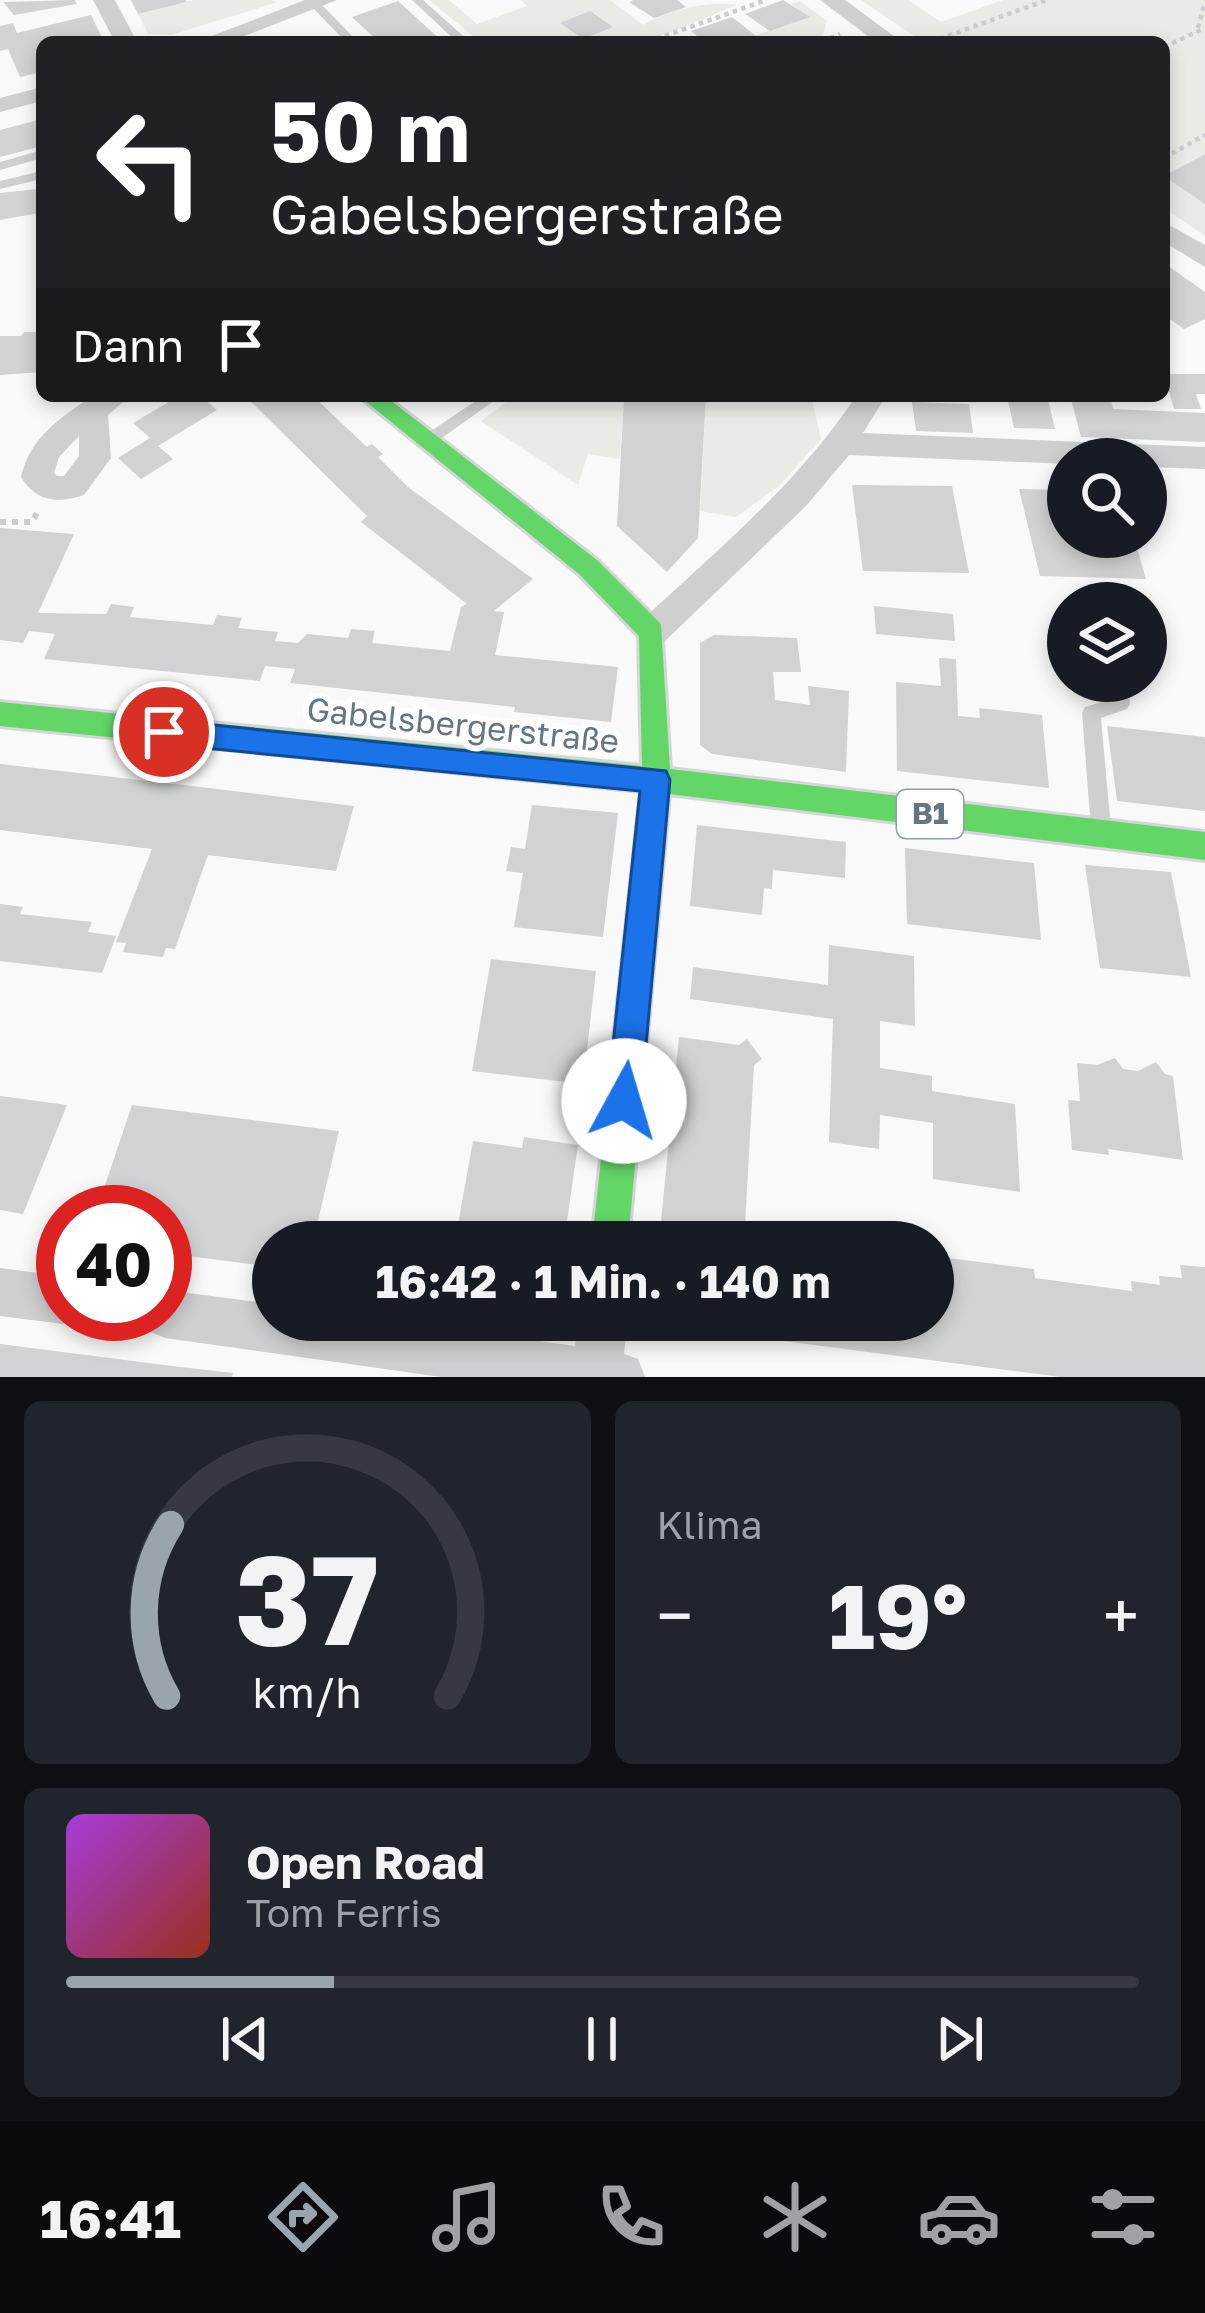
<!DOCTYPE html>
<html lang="de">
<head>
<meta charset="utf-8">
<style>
  :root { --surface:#171b24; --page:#20242c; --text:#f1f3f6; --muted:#9ea1a6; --line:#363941; --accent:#99a4ac }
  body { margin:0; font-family:"Golos Text",sans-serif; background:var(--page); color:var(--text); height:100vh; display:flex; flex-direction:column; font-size:45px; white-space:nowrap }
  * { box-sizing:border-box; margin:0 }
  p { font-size:39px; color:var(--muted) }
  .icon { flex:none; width:66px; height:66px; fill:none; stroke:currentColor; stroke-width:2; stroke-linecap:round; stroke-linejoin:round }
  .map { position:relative; height:1377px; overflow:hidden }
  .sheet { display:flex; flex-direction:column; gap:24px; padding:24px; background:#0d0f14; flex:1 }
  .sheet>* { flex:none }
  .guide { position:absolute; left:36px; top:36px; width:1134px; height:366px; border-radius:18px; box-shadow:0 6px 18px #0003; background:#202124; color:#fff; overflow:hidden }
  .controls { position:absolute; left:1047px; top:438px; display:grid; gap:24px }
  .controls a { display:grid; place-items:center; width:120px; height:120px; border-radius:50%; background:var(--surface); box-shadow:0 6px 18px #0003; font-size:60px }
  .speed { position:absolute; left:36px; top:1185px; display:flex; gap:24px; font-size:60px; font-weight:700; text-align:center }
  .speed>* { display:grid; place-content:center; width:156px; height:156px; border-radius:50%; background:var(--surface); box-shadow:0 6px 18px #0003; line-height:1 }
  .speed .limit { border:18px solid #d22; background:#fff; color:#111 }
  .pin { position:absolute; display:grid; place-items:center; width:102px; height:102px; color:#fff; margin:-51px; border:6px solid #fff; border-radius:50%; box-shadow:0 3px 12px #0007 }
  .me { position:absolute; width:132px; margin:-66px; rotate:6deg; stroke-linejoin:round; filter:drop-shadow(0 0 9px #0008) }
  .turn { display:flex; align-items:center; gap:42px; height:252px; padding:0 36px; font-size:54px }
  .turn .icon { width:156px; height:156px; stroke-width:2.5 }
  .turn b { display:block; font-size:84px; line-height:102px }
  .then { display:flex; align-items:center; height:114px; padding:0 36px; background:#0003; gap:24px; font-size:45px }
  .big { font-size:90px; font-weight:700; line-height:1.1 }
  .sheet .widget { flex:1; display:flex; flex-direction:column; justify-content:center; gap:18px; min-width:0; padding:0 42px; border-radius:18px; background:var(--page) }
  .sheet .dial { align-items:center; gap:0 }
  .dial svg { height:312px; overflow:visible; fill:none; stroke:var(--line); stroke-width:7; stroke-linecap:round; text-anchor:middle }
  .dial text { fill:var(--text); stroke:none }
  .song { display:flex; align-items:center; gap:36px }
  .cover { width:144px; height:144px; border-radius:18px; background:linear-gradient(135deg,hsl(280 70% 55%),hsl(10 70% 35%)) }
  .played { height:12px; border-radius:6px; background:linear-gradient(90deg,var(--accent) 25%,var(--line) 25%) }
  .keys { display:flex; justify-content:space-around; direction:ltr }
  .heat { display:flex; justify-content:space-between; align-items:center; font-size:66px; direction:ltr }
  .sheet .tiles { flex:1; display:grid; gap:24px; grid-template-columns:1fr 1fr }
  .widget:last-child { grid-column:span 2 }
  .trip { position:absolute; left:252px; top:1221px; width:702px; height:120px; border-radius:60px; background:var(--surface); box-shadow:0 6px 18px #0003; font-weight:700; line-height:120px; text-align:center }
  .dock { display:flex; height:192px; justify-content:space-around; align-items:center; background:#090b0e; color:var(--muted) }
  .dock .icon { width:84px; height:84px }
  .dock .selected { color:var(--accent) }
  .dock b { font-size:54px; color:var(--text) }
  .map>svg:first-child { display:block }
</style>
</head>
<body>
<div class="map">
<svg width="1205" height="1377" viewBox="0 0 1205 1377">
  <rect width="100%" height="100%" fill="#f9f9f9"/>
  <path fill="#e8e9e9" d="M 1205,155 L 1205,236 L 1164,208 L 1164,172 Z"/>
  <g fill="#e8ebe6">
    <path d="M 193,0 L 271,0 L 278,2 L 171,35 L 148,34 L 138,14 Z"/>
    <path d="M 429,0 L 449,0 L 477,24 L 527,6 L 521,0 L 610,0 L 643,25 C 667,10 709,0 737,5 C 694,21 630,58 586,38 L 612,27 L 561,23 L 587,42 L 480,42 Z"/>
    <path d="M 861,0 L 908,0 L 941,22 L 1003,0 L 1205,0 L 1205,154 L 1164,172 L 1164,42 L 923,42 Z"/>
    <path d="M 800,1 L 827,21 L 823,35 L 805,42 L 738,42 L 808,17 L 791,4 Z"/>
    <path d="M 514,396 L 624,396 L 620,459 L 588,454 L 578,485 L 481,421 Z"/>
    <path d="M 706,396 L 811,396 L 821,439 L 779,486 L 736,517 L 700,511 Z"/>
  </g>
  <g fill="#d0d2d3">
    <path d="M 75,0 L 77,4 L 14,15 L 3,2 Z"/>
    <path d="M 131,0 L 186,0 L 186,2 L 138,14 Z"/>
    <path d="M 634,0 L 677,0 L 686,7 L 654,18 L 629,2 Z"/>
    <path d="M 783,0 L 810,17 L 770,31 L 745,14 Z"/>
    <path d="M 398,1 L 443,42 L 379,42 L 352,17 Z"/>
    <path d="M 590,11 L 613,27 L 583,39 L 560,23 Z"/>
    <path d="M 91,15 L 104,42 L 42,42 L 42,72 L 20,77 L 8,49 L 0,51 L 0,26 L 13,23 L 17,33 Z"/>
    <path d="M 732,17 L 756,36 L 737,42 L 704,42 L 691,31 Z"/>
    <path d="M 42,119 L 42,146 L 0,157 L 0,130 Z"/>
    <path d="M 1205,154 L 1205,204 L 1164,176 Z"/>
    <path d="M 37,189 L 42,193 L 39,213 L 0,220 L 0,193 Z"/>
    <path d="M 1164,263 L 1205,292 L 1205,319 L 1184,329 L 1164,315 Z"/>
    <path d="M 24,332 L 42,332 L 42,372 L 0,375 L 0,336 L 21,336 Z"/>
    <path d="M 1164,374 L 1205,374 L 1205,394 L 1196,394 L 1201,409 L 1174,409 Z"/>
    <path d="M 179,396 L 201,396 L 217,410 L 158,446 L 173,459 L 141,479 L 118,458 L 150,438 L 133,423 Z"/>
    <path d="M 245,396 L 313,396 L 367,447 L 372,444 L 383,454 L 378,457 L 408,487 L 533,579 L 494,611 L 504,612 L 495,655 L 618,667 L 611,722 L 514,712 L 515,707 L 290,683 L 295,669 L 265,666 L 260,681 L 44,659 L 55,634 L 29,631 L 23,643 L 0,640 L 0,528 L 74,534 L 38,613 L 106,614 L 111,604 L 134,607 L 130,617 L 213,625 L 217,615 L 242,618 L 238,628 L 278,632 L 275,641 L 298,643 L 307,634 L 348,638 L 351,629 L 375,631 L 372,643 L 450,651 L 461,607 L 467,604 L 361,522 L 367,516 Z"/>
    <path d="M 624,396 L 706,396 L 698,538 L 667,572 L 617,526 Z"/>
    <path d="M 1007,396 L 1047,396 L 1055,429 L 1014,428 Z"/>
    <path d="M 1070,396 L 1110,396 L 1113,409 L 1205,413 L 1205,442 L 1081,437 Z"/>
    <path d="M 912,402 L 969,404 L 973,433 L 916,431 Z"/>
    <path d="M 852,485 L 952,486 L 969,573 L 863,571 Z"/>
    <path d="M 1019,489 L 1068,490 L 1068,537 L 1134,537 L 1146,579 L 1040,576 Z"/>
    <path d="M 874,606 L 953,614 L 955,641 L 876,634 Z"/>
    <path d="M 714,635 L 797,638 L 801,672 L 773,672 L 775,700 L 810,705 L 808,686 L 849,691 L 846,772 L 712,754 L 700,745 L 700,643 Z"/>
    <path d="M 939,658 L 956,659 L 958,716 L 980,718 L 979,708 L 1042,715 L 1049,788 L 897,771 L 896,682 L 941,686 Z"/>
    <path d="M 1107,726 L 1205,737 L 1205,811 L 1117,801 Z"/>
    <path d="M 0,764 L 209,788 L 354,806 L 336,871 L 208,855 L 175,949 L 166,948 L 163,957 L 123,952 L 126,943 L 116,942 L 152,849 L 0,830 Z"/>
    <path d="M 532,805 L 618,813 L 603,937 L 514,927 L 523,873 L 506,871 L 511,847 L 525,849 Z"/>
    <path d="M 697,825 L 846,842 L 845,878 L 773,870 L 772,889 L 764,888 L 762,915 L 690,906 Z"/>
    <path d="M 905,848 L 1034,863 L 1041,940 L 907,924 Z"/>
    <path d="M 1085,865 L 1171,872 L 1191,977 L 1100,968 Z"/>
    <path d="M 0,904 L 23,907 L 20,914 L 92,922 L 88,932 L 116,936 L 102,973 L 0,961 Z"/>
    <path d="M 829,945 L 914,956 L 915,1026 L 880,1021 L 880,1068 L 932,1076 L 932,1091 L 1015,1104 L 1020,1192 L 933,1179 L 933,1123 L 880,1115 L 879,1149 L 829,1142 L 833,1019 L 690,999 L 693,967 L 828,985 Z"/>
    <path d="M 491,959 L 596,971 L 583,1084 L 472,1071 Z"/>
    <path d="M 679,1037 L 739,1045 L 747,1039 L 762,1059 L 754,1065 L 744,1242 L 659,1242 Z"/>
    <path d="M 1115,1058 L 1123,1069 L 1138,1071 L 1156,1062 L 1165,1074 L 1173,1076 L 1183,1160 L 1108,1149 L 1109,1155 L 1072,1150 L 1068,1100 L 1080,1101 L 1077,1063 L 1097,1065 Z"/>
    <path d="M 0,1096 L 67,1105 L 23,1214 L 0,1210 Z"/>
    <path d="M 132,1105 L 339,1131 L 313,1242 L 273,1242 L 273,1267 L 165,1253 L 165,1212 L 96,1212 Z"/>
    <path d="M 524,1137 L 578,1145 L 564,1242 L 381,1242 L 385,1224 L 456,1235 L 473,1141 L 522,1148 Z"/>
    <path d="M 933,1256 L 1034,1269 L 1035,1278 L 1132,1291 L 1131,1281 L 1160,1285 L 1159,1276 L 1182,1278 L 1180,1265 L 1205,1267 L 1205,1377 L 1061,1377 L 652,1324 L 653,1320 L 933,1320 Z"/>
    <path d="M 0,1344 L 172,1366 L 233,1373 L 232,1377 L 0,1377 Z"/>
  </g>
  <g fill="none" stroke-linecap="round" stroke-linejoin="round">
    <g stroke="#d5d6d7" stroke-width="6">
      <path id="fast" d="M 359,396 L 385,396 L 597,560 L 661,624 L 670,769 L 1205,832 L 1205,860 L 669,794 L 628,1242 L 592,1242 L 641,791 L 0,726 L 0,702 L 642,766 L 639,636 L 579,574 Z"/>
    </g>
    <g stroke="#cbcccd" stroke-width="4.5" stroke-dasharray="4.5 4.5" stroke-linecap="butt">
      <path d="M 1198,28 L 1205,2"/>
      <path d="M 648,42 L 766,0"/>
      <path d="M 822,42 L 840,34"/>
      <path d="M 931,42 L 1047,0"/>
      <path d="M 1164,47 L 1205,28"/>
      <path d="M 1164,158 L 1205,135"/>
    </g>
    <path stroke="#cbcccd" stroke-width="6" stroke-dasharray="6 6" stroke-linecap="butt" d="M 0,522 L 32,522 L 38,511"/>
    <g fill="#cecfd0" fill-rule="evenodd">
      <path d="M 412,0 L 423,0 L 470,42 L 457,42 Z"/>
      <path d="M 311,2 L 319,2 L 358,42 L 346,42 L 311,6 Z"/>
      <path d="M 42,150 L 42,158 L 0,170 L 0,162 Z"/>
      <path d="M 42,171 L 42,179 L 0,189 L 0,181 Z"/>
      <path d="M 483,396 L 501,396 L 429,447 L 419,447 L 416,443 L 419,439 Z"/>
      <path d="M 1110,681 L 1128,681 L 1130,704 L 1127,709 L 1101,718 L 1111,829 L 1108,835 L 1101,838 L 1094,835 L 1091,829 L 1082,713 L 1085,707 L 1112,699 Z"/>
    </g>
    <g fill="#cecfd0" fill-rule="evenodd">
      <path d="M 93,0 L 115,0 L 137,42 L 115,42 Z"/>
      <path d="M 305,0 L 337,0 L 229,42 L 196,42 Z"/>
      <path d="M 820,0 L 845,0 L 902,42 L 876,42 Z"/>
      <path d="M 42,87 L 42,101 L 0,112 L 0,98 Z"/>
      <path d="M 1164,222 L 1205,245 L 1205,267 L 1164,242 Z"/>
      <path d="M 93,396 L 130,396 L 108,415 L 111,458 L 84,495 C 58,504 36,502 21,477 C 30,437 61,417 93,396 ZM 79,436 L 79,456 L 64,476 L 57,476 L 54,473 L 59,457 Z"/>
      <path d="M 856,396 L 886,396 L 863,433 L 1205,447 L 1205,469 L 1146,467 L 1146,459 L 1068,459 L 1068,464 L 849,455 L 806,506 L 664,642 L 652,646 L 640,642 L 635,632 L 640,622 C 716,551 798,484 856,396 Z"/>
      <path d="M 0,1268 L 63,1276 L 63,1314 L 80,1317 L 63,1324 L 0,1316 Z"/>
      <path d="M 165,1290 L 273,1304 L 273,1320 L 387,1320 L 575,1346 L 578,1320 L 628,1320 L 624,1354 L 638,1359 L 645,1377 L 441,1377 L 165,1338 L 148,1331 L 141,1314 L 165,1314 Z"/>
    </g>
    <use href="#fast" fill="#63d668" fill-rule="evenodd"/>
  </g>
  <path fill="#1a73e8" stroke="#114b97" stroke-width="3" d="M 164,720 L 666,771 L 670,780 L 641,1101 L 636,1113 L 624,1118 L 612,1113 L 607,1101 L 640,791 L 164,744 L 154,741 L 150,732 L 154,724 Z"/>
  <g text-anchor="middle" stroke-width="12" stroke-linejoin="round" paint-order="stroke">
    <rect fill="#fff" stroke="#939fa8" stroke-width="3" x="897" y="790" width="66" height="48" rx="9"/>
    <g font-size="30" font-weight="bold" fill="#657683">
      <text x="930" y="824">B1</text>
    </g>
    <g font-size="33" fill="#657683" stroke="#fff">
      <text transform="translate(463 725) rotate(6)" y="12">Gabelsbergerstraße</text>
    </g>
  </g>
</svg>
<div class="controls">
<a><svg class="icon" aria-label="search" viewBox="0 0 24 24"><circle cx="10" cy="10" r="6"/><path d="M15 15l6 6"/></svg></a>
<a><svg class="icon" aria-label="layers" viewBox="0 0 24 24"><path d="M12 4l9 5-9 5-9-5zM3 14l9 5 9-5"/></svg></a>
</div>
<div class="speed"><div class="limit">40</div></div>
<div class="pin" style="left:164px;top:732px;background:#d93025"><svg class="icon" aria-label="arrive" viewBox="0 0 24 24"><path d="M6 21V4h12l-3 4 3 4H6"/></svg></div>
<svg class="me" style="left:624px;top:1101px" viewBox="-20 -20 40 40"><circle r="19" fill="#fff"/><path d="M0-13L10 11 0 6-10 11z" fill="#1a73e8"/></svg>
<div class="trip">16:42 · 1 Min. · 140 m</div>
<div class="guide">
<div class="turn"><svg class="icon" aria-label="left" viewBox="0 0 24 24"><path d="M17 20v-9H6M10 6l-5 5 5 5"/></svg><div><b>50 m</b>Gabelsbergerstraße</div></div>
<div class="then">Dann<svg class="icon" aria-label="arrive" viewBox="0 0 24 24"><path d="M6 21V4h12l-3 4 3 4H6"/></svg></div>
</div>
</div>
<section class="sheet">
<div class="tiles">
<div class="widget dial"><svg viewBox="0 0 100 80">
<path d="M14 69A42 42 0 1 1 86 69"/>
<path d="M14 69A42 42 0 0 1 15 25" stroke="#99a4ac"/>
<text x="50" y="56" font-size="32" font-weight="700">37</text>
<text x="50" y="72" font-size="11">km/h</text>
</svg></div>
<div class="widget"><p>Klima</p>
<div class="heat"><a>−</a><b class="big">19°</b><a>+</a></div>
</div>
<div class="widget">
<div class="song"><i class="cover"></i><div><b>Open Road</b><p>Tom Ferris</p></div></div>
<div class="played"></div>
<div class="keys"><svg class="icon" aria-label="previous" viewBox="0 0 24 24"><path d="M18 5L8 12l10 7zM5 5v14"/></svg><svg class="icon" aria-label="pause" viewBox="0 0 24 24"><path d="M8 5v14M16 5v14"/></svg><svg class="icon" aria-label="next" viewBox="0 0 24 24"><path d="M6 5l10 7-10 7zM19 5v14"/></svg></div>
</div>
</div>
</section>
<nav class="dock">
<b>16:41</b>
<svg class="icon selected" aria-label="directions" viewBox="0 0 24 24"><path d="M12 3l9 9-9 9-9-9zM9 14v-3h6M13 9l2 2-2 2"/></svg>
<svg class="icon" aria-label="music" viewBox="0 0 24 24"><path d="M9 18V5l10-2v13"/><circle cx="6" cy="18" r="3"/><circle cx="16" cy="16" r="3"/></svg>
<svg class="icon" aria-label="phone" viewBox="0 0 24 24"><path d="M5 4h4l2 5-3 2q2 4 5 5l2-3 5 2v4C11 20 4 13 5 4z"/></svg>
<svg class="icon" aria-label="climate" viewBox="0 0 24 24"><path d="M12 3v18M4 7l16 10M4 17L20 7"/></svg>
<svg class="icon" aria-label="car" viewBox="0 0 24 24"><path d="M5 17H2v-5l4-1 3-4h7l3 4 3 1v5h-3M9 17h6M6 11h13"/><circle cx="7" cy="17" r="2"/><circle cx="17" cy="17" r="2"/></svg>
<svg class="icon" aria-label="filters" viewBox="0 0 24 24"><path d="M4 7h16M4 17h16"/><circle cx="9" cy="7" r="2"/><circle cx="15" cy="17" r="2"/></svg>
</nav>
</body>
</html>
